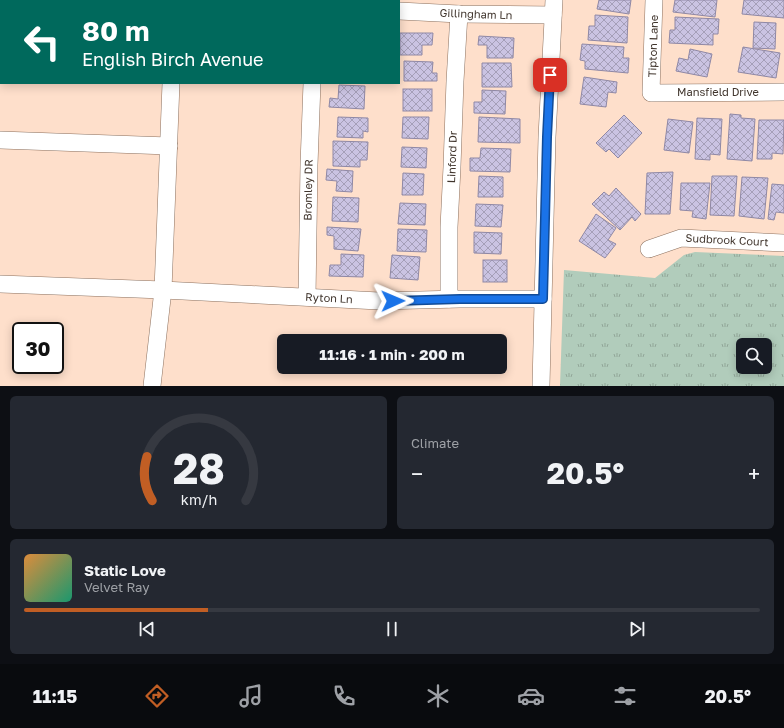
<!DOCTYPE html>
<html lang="en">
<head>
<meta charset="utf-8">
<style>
  :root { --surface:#171b24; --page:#242831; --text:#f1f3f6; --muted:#9ea1a6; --line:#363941; --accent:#c15e24 }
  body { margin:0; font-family:"Golos Text",sans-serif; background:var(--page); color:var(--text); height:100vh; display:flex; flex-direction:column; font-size:15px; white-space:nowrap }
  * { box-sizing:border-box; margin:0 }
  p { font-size:13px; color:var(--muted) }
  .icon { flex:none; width:22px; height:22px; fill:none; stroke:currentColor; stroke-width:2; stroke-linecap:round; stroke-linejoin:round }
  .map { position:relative; height:386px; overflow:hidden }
  .sheet { display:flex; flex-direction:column; gap:10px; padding:10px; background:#0d0f14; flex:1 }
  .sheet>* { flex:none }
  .hud { position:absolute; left:0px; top:0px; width:400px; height:84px; box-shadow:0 2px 10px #0003; background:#00695c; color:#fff; overflow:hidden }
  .fabs { position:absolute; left:736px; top:338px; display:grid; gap:8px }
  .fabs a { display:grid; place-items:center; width:36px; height:36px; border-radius:6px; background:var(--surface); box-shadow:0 2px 10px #0003; font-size:20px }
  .speed { position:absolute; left:12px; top:322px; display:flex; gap:8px; font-size:20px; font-weight:700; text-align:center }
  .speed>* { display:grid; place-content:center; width:52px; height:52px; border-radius:50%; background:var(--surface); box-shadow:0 2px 10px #0003; line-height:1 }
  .speed .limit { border:2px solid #111; border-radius:6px; background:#fff; color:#111 }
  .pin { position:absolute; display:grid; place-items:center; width:34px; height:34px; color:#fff; margin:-17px; border-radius:8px; box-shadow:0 2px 6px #0006 }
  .me { position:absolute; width:44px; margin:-22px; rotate:89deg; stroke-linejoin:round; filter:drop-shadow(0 0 3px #0008) }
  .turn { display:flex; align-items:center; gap:14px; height:84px; padding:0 16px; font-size:18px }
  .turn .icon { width:52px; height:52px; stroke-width:2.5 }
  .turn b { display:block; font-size:28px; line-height:34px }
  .big { font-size:30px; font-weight:700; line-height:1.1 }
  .sheet .tile { flex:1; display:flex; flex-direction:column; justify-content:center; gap:6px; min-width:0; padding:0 14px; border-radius:6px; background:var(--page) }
  .sheet .dial { align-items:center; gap:0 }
  .dial svg { height:104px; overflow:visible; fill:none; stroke:var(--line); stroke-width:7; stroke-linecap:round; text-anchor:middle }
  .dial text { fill:var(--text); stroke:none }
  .song { display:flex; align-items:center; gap:12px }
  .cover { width:48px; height:48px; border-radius:6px; background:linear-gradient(135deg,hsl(30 70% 55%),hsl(160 70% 35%)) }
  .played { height:4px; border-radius:2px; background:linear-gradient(90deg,var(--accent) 25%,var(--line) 25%) }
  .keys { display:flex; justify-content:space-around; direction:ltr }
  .heat { display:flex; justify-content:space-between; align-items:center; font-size:22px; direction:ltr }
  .sheet .tiles { flex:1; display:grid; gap:10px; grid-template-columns:1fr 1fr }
  .tile:last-child { grid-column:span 2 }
  .trip { position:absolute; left:277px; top:334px; width:230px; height:40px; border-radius:6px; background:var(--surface); box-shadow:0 2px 10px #0003; font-weight:700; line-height:40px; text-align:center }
  .dock { display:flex; height:64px; justify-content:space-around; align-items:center; background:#090b0e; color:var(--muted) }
  .dock .icon { width:28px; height:28px }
  .dock .active { color:var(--accent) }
  .dock b { font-size:18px; color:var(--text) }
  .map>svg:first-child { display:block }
</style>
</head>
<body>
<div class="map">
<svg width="784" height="386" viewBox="0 0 784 386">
  <defs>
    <pattern id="park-tufts" width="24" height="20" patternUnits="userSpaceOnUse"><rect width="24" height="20" fill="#b1ccbb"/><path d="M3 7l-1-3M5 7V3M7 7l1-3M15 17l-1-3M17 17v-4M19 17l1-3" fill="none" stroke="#91a698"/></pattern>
    <pattern id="building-cross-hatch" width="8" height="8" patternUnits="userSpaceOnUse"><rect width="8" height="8" fill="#cac3e2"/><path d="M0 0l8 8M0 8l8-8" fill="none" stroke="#a59fb8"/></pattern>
  </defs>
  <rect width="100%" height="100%" fill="#fedfcb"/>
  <path fill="url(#park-tufts)" fill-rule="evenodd" d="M 695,252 L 784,256 L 784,386 L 560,386 L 564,270 L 655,278 L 684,255 ZM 743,345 L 765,345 L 765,367 L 743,367 Z"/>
  <g fill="url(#building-cross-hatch)" stroke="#8f88a5">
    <path d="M 599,0 L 631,0 L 629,14 L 597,9 Z"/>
    <path d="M 675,0 L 717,0 L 715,17 L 673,12 Z"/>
    <path d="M 744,0 L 784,0 L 784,18 L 742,14 Z"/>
    <path d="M 595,15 L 628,17 L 627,43 L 588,40 L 589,26 L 595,26 Z"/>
    <path d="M 675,17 L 719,19 L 718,34 L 713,34 L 713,45 L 669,43 L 670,30 L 675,30 Z"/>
    <path d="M 754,22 L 776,23 L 775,49 L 753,48 Z"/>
    <path d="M 400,33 L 433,33 L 432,45 L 422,45 L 422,55 L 400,55 Z"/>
    <path d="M 479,36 L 514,38 L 513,58 L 487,58 L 487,45 L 478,45 Z"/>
    <path d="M 582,44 L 624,47 L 623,58 L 629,58 L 628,73 L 585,69 L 585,61 L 580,60 Z"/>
    <path d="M 743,47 L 780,53 L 776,78 L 738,72 Z"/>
    <path d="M 690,49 L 712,54 L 707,77 L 676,71 L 679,58 L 688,60 Z"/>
    <path d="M 404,61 L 433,62 L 432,73 L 437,73 L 437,81 L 404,81 Z"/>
    <path d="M 482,63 L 511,63 L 512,87 L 482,87 Z"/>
    <path d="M 584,77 L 617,82 L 616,93 L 608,92 L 606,107 L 580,104 Z"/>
    <path d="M 339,85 L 365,86 L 364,109 L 329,107 L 330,98 L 338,99 Z"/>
    <rect x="403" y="89" width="29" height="22"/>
    <path d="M 482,90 L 506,91 L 505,114 L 474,113 L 474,102 L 482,102 Z"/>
    <path d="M 730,114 L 741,115 L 741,118 L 755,119 L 752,161 L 727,159 Z"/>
    <path d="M 624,115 L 642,133 L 618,158 L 609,149 L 606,152 L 596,143 Z"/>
    <path d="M 338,117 L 368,118 L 368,132 L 363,131 L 363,138 L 337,137 Z"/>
    <path d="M 403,117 L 429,117 L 428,139 L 402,138 Z"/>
    <path d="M 479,117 L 520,119 L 520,143 L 478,142 Z"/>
    <path d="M 697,118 L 722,119 L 720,155 L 710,154 L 710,160 L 695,159 Z"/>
    <path d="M 668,119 L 693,122 L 689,153 L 664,150 Z"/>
    <path d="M 759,120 L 784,120 L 783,154 L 772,153 L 772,159 L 757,159 Z"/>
    <path d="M 333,141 L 368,142 L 367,160 L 360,160 L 360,167 L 333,166 Z"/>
    <path d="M 402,147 L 427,148 L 426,168 L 401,167 Z"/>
    <path d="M 481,148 L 511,149 L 510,172 L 470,171 L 470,158 L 480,158 Z"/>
    <path d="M 327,169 L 353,171 L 352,192 L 336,191 L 337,181 L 326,180 Z"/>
    <path d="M 673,172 L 670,214 L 645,214 L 647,173 Z"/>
    <path d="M 403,173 L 424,174 L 423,195 L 402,195 Z"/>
    <path d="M 479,176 L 503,177 L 503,197 L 478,197 Z"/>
    <path d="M 712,176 L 737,176 L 734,216 L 710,215 Z"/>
    <path d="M 742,177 L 768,178 L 764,219 L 739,216 Z"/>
    <path d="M 681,183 L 710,183 L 706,219 L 692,217 L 693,211 L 680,210 Z"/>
    <path d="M 772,184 L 784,185 L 784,213 L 776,212 L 774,220 L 768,219 Z"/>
    <path d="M 616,188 L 641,214 L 635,221 L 632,217 L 620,230 L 592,204 L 604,192 L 609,196 Z"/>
    <path d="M 333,197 L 359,198 L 358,222 L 332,221 Z"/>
    <path d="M 400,203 L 426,204 L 425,225 L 398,224 Z"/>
    <path d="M 476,204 L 503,205 L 501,227 L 475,226 Z"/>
    <path d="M 596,214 L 616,228 L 608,240 L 616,244 L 605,258 L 579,241 Z"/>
    <path d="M 327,227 L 361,229 L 358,251 L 334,249 L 334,236 L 327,235 Z"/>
    <path d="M 398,229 L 427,230 L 426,252 L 397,251 Z"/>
    <path d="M 474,232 L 502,233 L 501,254 L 474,253 Z"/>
    <path d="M 341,254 L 364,255 L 363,277 L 329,276 L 330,265 L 341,265 Z"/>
    <path d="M 392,255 L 420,257 L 418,280 L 390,278 Z"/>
    <rect x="483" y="260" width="24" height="22"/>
  </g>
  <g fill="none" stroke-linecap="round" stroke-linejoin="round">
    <g stroke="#8c715f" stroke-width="18">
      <g id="minor">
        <path d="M 110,0 L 141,1"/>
        <path d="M 654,0 L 651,93 L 784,92"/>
        <path d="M 174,1 L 174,0"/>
        <path d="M 399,11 L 459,14 L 553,15"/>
        <path d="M 0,140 L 169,146"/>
        <path d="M 649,249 L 681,238 L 784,243"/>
        <path d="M 0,284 L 163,290 L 379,301 L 460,299 L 543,299"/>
        <path d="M 307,297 L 309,165 L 312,83"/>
        <path d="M 449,299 L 449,227 L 452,167 L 455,81 L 459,14"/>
        <path d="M 152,386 L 163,290 L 171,83"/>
        <path d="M 541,386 L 547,137 L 554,0"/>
      </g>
    </g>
    <use href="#minor" stroke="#fff" stroke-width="17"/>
  </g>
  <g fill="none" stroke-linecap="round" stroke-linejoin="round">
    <g stroke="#114b97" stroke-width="10">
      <path id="route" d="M 393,301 L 460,299 L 543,299 L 547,137 L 550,75"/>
    </g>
    <use href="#route" stroke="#1a73e8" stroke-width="7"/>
  </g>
  <g text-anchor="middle" stroke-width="3" stroke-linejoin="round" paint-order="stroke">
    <g font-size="11" fill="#40352d" stroke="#fff">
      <text transform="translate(476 14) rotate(2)" y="4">Gillingham Ln</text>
      <text transform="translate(653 46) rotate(-88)" y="4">Tipton Lane</text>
      <text x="718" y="96">Mansfield Drive</text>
      <text transform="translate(452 157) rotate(-88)" y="4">Linford Dr</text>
      <text transform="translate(308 190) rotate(-89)" y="4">Bromley DR</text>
      <text transform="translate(727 240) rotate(3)" y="4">Sudbrook Court</text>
      <text transform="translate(329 298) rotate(3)" y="4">Ryton Ln</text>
    </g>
  </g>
</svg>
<div class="fabs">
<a><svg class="icon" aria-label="search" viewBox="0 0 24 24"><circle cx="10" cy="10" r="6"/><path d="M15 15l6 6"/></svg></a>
</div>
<div class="speed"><div class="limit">30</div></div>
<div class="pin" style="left:550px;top:75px;background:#d93025"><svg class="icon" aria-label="arrive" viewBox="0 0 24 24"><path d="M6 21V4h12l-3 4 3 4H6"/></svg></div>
<svg class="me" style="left:393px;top:301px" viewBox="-20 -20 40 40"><path d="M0-17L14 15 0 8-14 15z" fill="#1a73e8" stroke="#fff" stroke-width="4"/></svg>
<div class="trip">11:16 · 1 min · 200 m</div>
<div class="hud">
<div class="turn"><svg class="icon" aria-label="left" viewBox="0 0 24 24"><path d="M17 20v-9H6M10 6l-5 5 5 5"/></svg><div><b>80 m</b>English Birch Avenue</div></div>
</div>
</div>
<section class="sheet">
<div class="tiles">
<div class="tile dial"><svg viewBox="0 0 100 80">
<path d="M14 69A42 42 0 1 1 86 69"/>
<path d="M14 69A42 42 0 0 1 10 35" stroke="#c15e24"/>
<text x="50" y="56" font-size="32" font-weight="700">28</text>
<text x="50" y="72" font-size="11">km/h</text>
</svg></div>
<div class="tile"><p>Climate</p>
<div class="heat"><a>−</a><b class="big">20.5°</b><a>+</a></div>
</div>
<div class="tile">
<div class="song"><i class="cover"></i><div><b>Static Love</b><p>Velvet Ray</p></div></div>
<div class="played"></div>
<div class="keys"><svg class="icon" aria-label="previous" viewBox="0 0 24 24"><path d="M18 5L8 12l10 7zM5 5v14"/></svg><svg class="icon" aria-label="pause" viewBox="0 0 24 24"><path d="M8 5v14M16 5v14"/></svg><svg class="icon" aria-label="next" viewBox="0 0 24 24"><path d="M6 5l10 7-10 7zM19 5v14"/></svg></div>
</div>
</div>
</section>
<nav class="dock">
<b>11:15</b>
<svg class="icon active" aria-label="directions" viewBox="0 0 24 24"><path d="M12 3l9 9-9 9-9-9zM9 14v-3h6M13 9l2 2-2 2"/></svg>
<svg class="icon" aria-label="music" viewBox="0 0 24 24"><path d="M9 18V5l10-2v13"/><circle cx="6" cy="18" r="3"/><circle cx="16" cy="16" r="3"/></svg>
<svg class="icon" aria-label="phone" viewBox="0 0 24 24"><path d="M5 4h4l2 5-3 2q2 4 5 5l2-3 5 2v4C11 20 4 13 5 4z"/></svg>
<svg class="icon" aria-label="climate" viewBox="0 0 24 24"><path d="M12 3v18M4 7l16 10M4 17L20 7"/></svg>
<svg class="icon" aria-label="car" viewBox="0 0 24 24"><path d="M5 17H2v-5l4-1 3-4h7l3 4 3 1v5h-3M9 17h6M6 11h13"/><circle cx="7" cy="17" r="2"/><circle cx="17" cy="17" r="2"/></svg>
<svg class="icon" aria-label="filters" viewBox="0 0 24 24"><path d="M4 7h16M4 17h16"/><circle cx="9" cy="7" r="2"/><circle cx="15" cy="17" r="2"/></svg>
<b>20.5°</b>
</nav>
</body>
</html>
